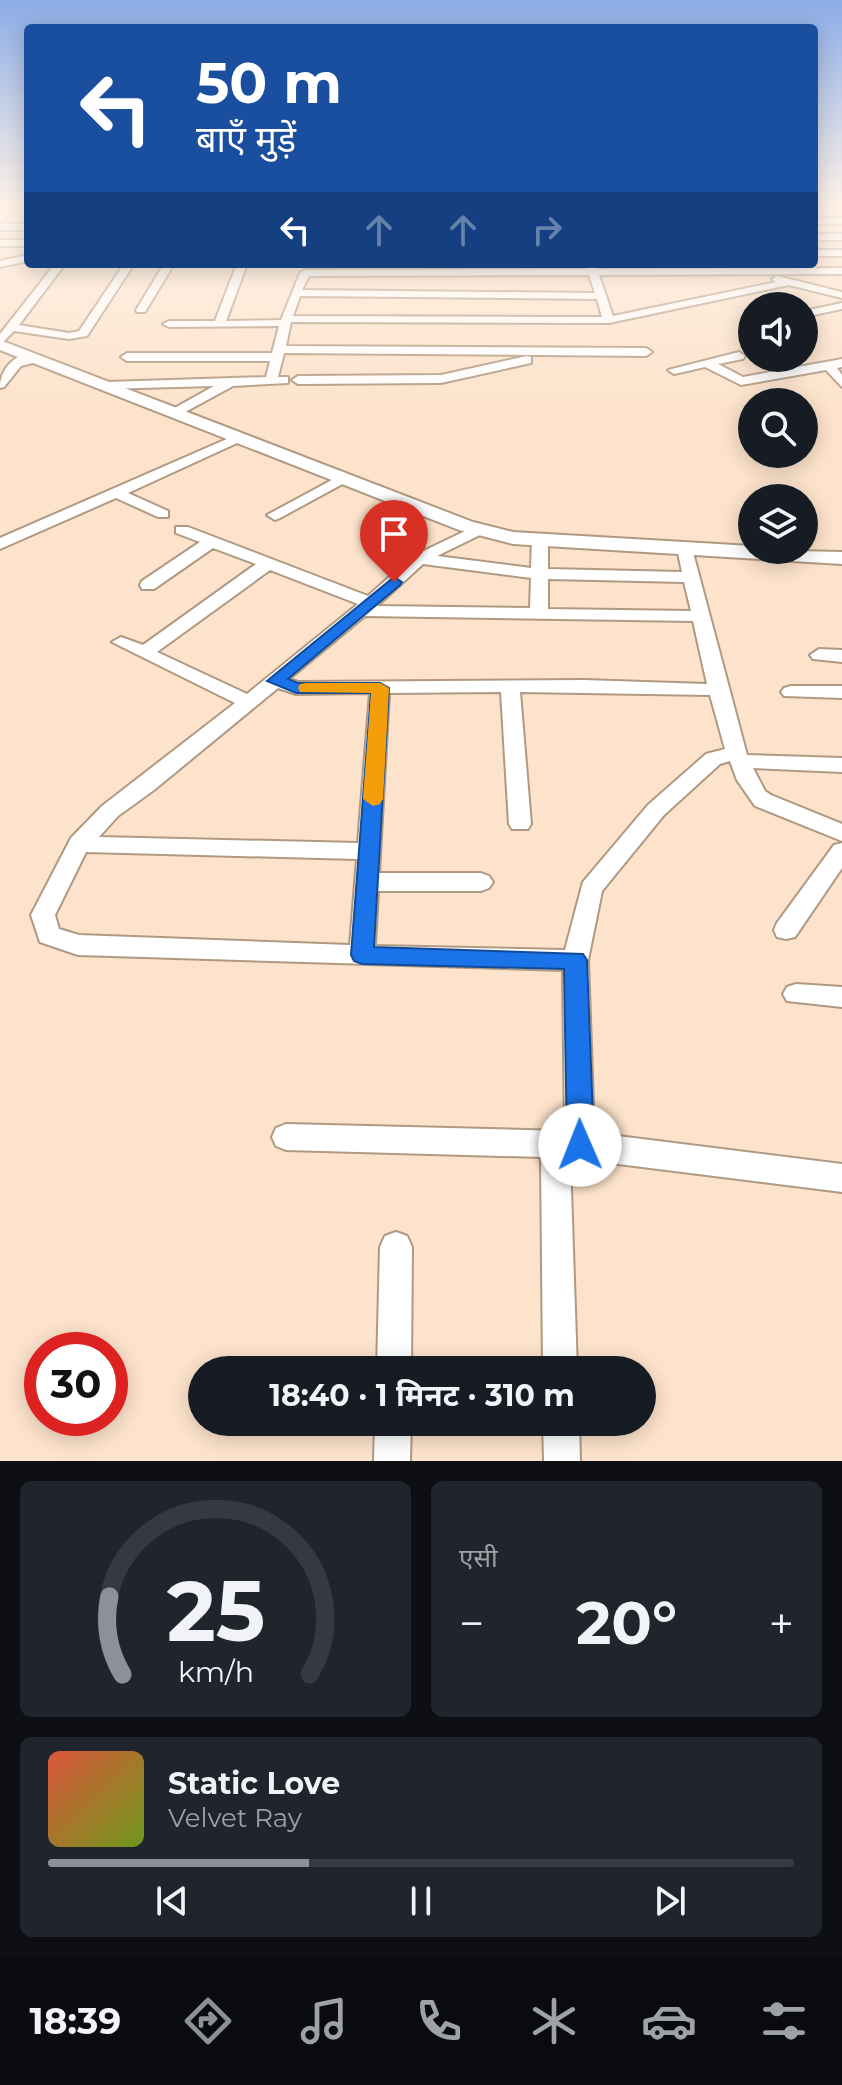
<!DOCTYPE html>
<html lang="hi">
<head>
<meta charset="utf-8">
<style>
  :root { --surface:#171b24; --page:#20242c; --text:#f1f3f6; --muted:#9ea1a6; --line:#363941; --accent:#8c9099 }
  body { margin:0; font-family:Montserrat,"Noto Sans Devanagari",sans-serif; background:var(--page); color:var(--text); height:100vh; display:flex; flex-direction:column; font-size:30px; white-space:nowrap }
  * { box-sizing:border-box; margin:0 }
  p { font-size:26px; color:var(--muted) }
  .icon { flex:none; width:44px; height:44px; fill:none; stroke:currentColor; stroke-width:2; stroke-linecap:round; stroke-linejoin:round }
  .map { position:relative; height:1461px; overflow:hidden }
  .panel { display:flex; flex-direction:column; gap:20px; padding:20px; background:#0d0f14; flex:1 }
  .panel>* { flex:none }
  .banner { position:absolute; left:24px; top:24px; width:794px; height:244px; border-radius:8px; box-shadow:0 4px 20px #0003; background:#1a4fa0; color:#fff; overflow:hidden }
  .controls { position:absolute; left:738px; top:292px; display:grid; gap:16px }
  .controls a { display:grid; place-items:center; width:80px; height:80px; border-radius:50%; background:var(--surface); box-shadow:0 4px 20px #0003; font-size:40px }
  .speed { position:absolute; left:24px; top:1332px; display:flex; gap:16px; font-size:40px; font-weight:700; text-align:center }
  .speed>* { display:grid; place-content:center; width:104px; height:104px; border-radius:50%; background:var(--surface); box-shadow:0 4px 20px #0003; line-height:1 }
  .speed .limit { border:12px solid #d22; background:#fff; color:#111 }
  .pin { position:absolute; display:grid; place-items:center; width:68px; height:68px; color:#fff; margin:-82px -34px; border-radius:50% 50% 50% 0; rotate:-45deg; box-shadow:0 0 8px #0007 }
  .pin .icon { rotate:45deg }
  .me { position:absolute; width:88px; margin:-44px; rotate:359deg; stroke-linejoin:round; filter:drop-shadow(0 0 6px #0008) }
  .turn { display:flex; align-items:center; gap:28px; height:168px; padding:0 40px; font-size:36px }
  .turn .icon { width:104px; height:104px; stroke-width:2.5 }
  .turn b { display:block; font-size:56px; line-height:68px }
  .lanes { display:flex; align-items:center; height:76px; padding:0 40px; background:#0003; justify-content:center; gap:40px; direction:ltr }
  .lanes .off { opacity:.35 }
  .big { font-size:60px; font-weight:700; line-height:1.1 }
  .panel .tile { flex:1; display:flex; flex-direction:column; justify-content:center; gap:12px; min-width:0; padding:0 28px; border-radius:12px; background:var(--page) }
  .panel .dial { align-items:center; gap:0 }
  .dial svg { height:208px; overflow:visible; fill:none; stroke:var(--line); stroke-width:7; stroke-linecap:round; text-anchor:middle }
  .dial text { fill:var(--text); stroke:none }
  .song { display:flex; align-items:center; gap:24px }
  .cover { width:96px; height:96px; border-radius:12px; background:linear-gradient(135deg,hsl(10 70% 55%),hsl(80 70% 35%)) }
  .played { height:8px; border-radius:4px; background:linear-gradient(90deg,var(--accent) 35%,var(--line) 35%) }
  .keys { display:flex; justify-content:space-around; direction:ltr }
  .heat { display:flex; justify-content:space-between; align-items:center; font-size:44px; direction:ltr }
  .panel .tiles { flex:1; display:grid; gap:20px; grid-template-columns:1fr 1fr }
  .tile:last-child { grid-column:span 2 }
  .trip { position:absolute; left:188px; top:1356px; width:468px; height:80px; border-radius:40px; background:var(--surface); box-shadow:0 4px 20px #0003; font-weight:700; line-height:80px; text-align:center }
  .tab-bar { display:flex; height:128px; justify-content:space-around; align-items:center; background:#090b0e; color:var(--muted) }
  .tab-bar .icon { width:56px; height:56px }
  .tab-bar .active { color:var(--accent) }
  .tab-bar b { font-size:36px; color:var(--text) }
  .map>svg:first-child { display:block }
</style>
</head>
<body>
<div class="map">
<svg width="842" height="1461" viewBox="0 0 842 1461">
  <rect width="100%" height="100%" fill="#fde3cb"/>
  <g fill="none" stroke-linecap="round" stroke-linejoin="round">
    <g stroke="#b09982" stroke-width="4">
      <g id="minor">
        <path d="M 9,206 L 18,206 L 0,222 L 0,214 Z"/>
        <rect x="814" y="218" width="28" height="6"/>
        <rect x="0" y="224" width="28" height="6"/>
        <rect x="814" y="234" width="28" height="6"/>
        <rect x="0" y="240" width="28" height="6"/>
        <rect x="814" y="250" width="28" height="6"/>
        <path d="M 28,255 L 28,261 L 0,267 L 0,261 Z"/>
        <path d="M 55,264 L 65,264 L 19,325 L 69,333 L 79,331 L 124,264 L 134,264 L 87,336 L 69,339 L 14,331 L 0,345 L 0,334 Z"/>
        <path d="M 164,264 L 174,264 L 145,312 L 137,312 L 136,310 Z"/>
        <path d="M 237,264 L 247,264 L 226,321 L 281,320 L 300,273 L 305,270 L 587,269 L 585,264 L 595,264 L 597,269 L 842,268 L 842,274 L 599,275 L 613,316 L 776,282 L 772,279 L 777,276 L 842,292 L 842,298 L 789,285 L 609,323 L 291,322 L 286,346 L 646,348 L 652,352 L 646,356 L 284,353 L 278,377 L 288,377 L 288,383 L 233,386 L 176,417 L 169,413 L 171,410 L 214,386 L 103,389 L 103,383 L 107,382 L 266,377 L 270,361 L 127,361 L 121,357 L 127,353 L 272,353 L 279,326 L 169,327 L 163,324 L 169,321 L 215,321 ZM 589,275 L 595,293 L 302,290 L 309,276 ZM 300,296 L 597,299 L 602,317 L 293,316 Z"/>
        <path d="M 842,303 L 842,309 L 804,317 L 804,311 Z"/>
        <path d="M 27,352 L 44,360 L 21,366 L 4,387 L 0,388 C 0,371 11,359 27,352 Z"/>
        <path d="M 739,352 L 745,356 L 743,359 L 718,364 L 743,377 L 842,359 L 842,367 L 837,368 L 842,375 L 842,387 L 826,370 L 741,385 L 705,367 L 674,374 L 668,370 Z"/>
        <path d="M 527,356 L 531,357 L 531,363 L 441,383 L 298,384 L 292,380 L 298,376 L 441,375 Z"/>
        <path d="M 236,435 L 248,438 L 128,493 L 168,511 L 168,517 L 158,517 L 116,498 L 0,549 L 0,538 Z"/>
        <path d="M 343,474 L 350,478 L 348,481 L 280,518 L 275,520 L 267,515 Z"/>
        <path d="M 480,524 L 488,529 L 486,532 L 437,556 L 531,568 L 532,539 L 540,534 L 548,539 L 548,569 L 682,572 L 677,548 L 685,543 L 691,545 L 747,755 L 842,758 L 842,772 L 753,768 L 765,791 L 771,795 L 842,824 L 842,841 L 755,806 L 737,780 L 730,761 L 720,764 L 664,815 L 602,891 L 588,960 L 594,1133 L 842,1164 L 842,1192 L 570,1158 L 577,1370 L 543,1370 L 541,1157 L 286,1150 L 276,1146 L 272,1137 L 276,1128 L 286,1124 L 565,1131 L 563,970 L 78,955 L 40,942 L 31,915 L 71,838 L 102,806 L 235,703 L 112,642 L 121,637 L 143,645 L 256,564 L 213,548 L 154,589 L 142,589 L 140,585 L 142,581 L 200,542 L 176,533 L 176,527 L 188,527 L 368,596 L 413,556 ZM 423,564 L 531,578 L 530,608 L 377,606 ZM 270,570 L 358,604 L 247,694 L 157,652 ZM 548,579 L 684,582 L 691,611 L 548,609 ZM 365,616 L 693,621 L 707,684 L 584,680 L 298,682 L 289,679 ZM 278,688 L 296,694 L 370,693 L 358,843 L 99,837 L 118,816 L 154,790 ZM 501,692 L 509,824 L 512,829 L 528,829 L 531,824 L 520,692 L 710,695 L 725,749 L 706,754 L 648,805 L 583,882 L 565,950 L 375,946 L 378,891 L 481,891 L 489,888 L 493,882 L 489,876 L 481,873 L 379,873 L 389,693 ZM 86,852 L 357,859 L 350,945 L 79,935 L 59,929 L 55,915 Z"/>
        <path d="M 819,649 L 842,650 L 842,662 L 813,659 L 810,655 Z"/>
        <path d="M 791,686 L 842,686 L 842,698 L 784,696 L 781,692 L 784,688 Z"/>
        <path d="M 842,843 L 842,868 L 795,937 L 786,939 L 777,937 L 774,930 L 777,923 L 834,845 Z"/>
        <path d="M 796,984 L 842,987 L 842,1007 L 787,1001 L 783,994 L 787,987 Z"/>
        <path d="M 396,1232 L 407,1236 L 412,1247 L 411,1370 L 377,1370 L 380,1247 L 385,1236 Z"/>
        <path d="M 375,1422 L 411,1422 L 410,1461 L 374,1461 Z"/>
        <path d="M 543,1422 L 579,1422 L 580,1461 L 544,1461 Z"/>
      </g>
    </g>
    <g stroke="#b09982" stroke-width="4">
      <path id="tertiary" d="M 0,340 L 473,522 L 513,532 L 752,546 L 752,550 L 842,552 L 842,564 L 513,544 L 459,530 L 0,350 Z"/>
    </g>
    <use href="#minor" fill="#fff" fill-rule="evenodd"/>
    <use href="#tertiary" fill="#fff" fill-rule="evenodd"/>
  </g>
  <linearGradient id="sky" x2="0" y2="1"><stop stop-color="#8bace7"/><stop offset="0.5" stop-color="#fef2e8"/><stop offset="1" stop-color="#fef2e8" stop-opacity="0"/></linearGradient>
  <rect width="842" height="411" fill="url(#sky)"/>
  <path fill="#1a73e8" stroke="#114b97" stroke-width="2" d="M 394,577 L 402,582 L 400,585 L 288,679 L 298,683 L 380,683 L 389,688 L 374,947 L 583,954 L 587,960 L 594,1145 L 590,1153 L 580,1157 L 571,1153 L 567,1145 L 564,969 L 362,964 L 354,961 L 351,955 L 371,693 L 296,693 L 267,681 Z"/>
  <path fill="#f59e0b" d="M 306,683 L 380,683 L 389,688 L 383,799 L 380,804 L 373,806 L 363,799 L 371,693 L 300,692 L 298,688 L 300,684 Z"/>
</svg>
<div class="controls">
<a><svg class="icon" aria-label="sound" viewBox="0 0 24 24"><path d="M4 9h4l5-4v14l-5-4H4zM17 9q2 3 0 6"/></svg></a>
<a><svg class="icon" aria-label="search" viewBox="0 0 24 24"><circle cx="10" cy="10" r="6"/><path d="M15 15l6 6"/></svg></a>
<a><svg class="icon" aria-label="layers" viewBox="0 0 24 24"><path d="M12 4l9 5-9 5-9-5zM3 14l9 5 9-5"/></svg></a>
</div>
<div class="speed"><div class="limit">30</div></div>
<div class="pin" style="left:394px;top:582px;background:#d93025"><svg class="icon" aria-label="arrive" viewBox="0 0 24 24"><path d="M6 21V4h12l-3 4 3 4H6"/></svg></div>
<svg class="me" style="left:580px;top:1145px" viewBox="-20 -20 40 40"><circle r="19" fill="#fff"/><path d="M0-13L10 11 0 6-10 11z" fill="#1a73e8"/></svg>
<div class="trip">18:40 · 1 मिनट · 310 m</div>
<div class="banner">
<div class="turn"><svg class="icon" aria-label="left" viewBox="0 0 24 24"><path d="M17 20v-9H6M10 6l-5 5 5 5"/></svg><div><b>50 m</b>बाएँ मुड़ें</div></div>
<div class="lanes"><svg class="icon" aria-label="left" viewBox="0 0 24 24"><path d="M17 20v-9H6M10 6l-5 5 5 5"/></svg><svg class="icon off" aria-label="ahead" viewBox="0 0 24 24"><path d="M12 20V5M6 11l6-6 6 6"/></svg><svg class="icon off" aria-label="ahead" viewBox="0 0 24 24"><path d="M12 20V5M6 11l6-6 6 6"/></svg><svg class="icon off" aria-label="right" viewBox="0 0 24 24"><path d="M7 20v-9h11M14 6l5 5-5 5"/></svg></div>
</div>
</div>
<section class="panel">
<div class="tiles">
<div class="tile dial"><svg viewBox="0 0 100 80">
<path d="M14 69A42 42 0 1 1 86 69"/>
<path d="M14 69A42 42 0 0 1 9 39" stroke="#8c9099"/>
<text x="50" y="56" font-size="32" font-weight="700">25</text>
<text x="50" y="72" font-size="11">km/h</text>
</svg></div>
<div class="tile"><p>एसी</p>
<div class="heat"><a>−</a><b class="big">20°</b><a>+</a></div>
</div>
<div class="tile">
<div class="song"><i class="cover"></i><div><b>Static Love</b><p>Velvet Ray</p></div></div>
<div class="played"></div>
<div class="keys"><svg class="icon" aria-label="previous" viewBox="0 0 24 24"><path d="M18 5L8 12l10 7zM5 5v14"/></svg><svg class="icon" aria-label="pause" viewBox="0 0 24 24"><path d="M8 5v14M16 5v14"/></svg><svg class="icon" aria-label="next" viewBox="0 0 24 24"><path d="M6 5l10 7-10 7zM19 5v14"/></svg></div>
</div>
</div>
</section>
<nav class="tab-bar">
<b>18:39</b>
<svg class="icon active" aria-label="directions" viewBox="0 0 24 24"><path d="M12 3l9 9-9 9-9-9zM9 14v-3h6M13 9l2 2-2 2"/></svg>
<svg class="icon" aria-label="music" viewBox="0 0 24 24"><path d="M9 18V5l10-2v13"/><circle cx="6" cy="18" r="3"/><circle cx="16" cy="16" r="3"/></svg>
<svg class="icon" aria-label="phone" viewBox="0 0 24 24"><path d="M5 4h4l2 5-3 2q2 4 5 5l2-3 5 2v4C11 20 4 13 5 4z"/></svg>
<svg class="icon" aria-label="climate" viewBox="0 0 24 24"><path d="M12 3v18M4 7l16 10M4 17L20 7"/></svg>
<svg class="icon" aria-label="car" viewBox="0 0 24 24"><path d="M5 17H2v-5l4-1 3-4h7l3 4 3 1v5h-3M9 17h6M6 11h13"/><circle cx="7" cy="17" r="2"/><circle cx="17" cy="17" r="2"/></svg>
<svg class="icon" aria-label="filters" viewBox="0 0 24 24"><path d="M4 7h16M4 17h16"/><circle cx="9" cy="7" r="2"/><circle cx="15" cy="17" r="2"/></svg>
</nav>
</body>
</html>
